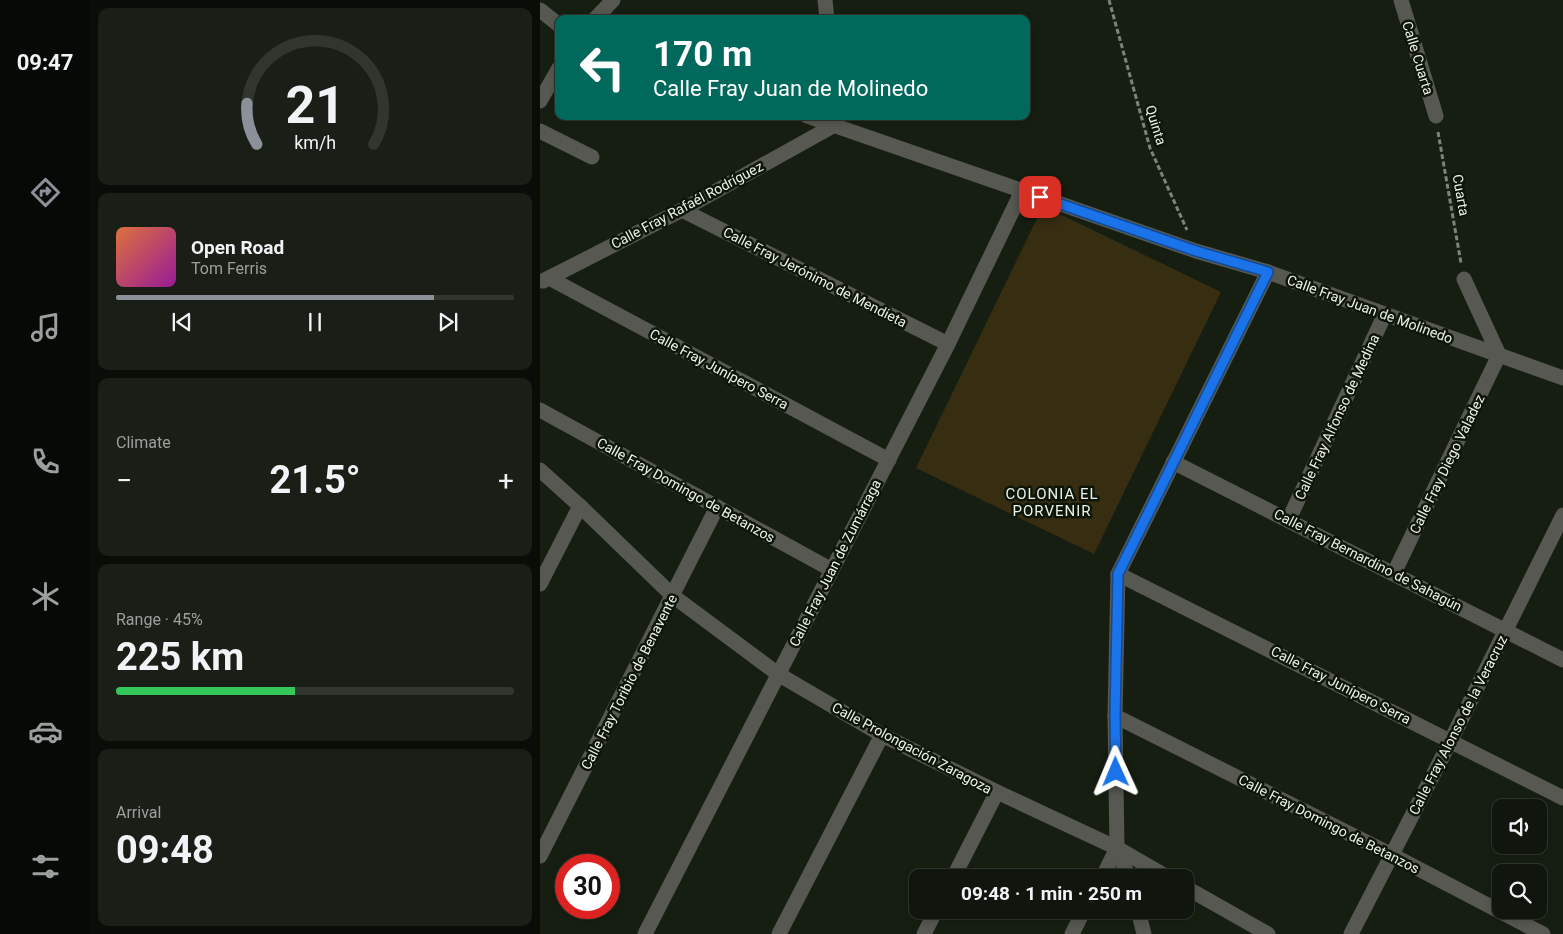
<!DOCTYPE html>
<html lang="en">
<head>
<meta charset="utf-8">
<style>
  :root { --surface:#10160d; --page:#191f16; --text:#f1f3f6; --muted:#9c9f9d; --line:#30352e; --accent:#8c9099 }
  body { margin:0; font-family:Roboto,sans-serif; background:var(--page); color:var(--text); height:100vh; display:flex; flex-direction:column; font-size:19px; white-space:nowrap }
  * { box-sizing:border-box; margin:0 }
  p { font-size:16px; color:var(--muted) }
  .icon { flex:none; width:28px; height:28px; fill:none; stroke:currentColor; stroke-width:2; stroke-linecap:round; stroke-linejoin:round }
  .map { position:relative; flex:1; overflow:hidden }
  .side { display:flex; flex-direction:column; gap:8px; padding:8px; background:#090c07; width:450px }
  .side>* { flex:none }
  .top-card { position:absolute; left:15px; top:15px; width:475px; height:105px; border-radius:10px; box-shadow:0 2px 8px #0003,0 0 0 1px var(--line); background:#00695c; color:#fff; overflow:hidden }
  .tools { position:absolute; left:952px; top:799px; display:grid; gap:10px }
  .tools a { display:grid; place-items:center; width:55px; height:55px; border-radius:10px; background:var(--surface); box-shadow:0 2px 8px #0003,0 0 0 1px var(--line); font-size:25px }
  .speed { position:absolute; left:15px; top:854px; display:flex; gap:10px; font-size:25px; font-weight:700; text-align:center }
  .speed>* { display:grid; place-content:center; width:65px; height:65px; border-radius:50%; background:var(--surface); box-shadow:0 2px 8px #0003,0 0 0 1px var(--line); line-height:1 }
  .speed .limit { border:8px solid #d22; background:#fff; color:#111 }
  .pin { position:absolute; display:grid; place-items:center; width:42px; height:42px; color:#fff; margin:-21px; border-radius:10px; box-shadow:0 2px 8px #0006 }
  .me { position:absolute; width:55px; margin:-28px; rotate:359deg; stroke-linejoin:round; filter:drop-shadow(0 0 4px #0008) }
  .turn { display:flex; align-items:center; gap:18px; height:105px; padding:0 15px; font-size:22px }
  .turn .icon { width:65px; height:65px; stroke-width:2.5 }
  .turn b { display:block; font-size:35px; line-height:42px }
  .big { font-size:38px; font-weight:700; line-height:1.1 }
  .side .card { flex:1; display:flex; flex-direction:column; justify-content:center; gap:8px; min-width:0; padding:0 18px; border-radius:10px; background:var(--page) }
  .side .dial { align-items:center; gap:0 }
  .dial svg { height:130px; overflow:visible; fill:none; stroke:var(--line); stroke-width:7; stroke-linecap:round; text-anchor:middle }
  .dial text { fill:var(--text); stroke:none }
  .song { display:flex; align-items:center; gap:15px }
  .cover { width:60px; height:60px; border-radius:8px; background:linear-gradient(135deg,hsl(20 70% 55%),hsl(300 70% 35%)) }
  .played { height:5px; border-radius:2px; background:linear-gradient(90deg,var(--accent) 80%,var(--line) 80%) }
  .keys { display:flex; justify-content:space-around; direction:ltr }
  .heat { display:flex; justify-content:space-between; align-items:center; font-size:28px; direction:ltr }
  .charge { height:8px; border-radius:4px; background:linear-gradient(90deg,#34c759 45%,var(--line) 0) }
  .trip { position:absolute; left:369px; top:869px; width:285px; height:50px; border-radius:10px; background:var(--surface); box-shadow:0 2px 8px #0003,0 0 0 1px var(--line); font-weight:700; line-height:50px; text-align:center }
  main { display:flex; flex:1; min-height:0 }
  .dock { display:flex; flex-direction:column; width:90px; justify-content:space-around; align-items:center; background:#060905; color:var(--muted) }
  .dock .icon { width:35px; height:35px }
  .dock .current { color:var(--accent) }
  .dock b { font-size:22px; color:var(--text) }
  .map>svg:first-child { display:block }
</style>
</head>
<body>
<main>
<nav class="dock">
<b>09:47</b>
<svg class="icon current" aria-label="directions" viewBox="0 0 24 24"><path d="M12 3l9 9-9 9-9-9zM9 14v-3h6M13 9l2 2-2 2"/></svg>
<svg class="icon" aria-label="music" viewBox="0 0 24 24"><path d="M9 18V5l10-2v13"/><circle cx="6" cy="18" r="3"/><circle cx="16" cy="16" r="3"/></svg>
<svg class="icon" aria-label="phone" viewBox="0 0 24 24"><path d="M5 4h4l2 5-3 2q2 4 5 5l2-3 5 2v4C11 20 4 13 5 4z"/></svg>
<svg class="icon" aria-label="climate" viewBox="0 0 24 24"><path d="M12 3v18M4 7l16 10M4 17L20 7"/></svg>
<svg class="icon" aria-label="car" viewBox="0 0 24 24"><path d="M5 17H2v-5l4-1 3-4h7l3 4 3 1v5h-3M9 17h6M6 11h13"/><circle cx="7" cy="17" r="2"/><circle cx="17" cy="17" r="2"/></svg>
<svg class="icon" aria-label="filters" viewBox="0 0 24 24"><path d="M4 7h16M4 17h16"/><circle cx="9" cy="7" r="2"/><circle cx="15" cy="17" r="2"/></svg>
</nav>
<section class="side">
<div class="card dial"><svg viewBox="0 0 100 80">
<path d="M14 69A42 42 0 1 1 86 69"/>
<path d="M14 69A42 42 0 0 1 8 44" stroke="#8c9099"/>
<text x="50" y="56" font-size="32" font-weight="700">21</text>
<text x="50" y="72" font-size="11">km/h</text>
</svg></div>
<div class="card">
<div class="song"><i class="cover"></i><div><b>Open Road</b><p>Tom Ferris</p></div></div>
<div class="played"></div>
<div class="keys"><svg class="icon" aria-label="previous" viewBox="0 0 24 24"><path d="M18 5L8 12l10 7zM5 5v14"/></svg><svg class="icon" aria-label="pause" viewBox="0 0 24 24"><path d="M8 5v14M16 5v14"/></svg><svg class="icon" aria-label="next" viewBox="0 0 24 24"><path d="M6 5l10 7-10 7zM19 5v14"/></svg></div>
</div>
<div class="card"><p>Climate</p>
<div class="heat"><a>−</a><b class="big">21.5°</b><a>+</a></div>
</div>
<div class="card"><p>Range · 45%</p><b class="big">225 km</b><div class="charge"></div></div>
<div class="card"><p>Arrival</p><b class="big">09:48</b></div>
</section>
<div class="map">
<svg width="1023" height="934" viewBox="0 0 1023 934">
  <rect width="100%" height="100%" fill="#161e11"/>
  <path fill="#372e12" d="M 503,206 L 681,292 L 554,554 L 376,468 Z"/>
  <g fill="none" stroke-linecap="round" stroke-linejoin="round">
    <g stroke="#7c8378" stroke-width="3" stroke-dasharray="5 2.5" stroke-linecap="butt">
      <path d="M 569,0 L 610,148 L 647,230"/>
      <path d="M 898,132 L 921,263"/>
    </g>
    <g stroke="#575851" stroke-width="15">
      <path d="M 285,0 L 287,19"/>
      <path d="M 861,0 L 896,116"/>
      <path d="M 0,10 L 19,25"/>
      <path d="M 55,19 L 73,0"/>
      <path d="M 0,101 L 19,68"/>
      <path d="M 267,116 L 656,251 L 728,272 L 1023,378"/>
      <path d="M 0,131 L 52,157"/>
      <path d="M 142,210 L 408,344"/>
      <path d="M 9,278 L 349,460"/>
      <path d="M 3,281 L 142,210 L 293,126 L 293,120"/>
      <path d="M 0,410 L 292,570"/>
      <path d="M 633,462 L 1023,660"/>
      <path d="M 0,470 L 40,506 L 133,596 L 238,674 L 342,735 L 457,792 L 577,848 L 629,878"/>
      <path d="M 749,519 L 845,314"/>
      <path d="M 854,573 L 959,355 L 924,279"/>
      <path d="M 578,574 L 1023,798"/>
      <path d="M 0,584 L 40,506"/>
      <path d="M 575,716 L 852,855 L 1003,934"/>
      <path d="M 0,856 L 177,507"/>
      <path d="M 413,878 L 457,792"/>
      <path d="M 562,878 L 577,848"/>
      <path d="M 589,878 L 577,848 L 575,716 L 578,574 L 728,272"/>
      <path d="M 645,887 L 728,934"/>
      <path d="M 598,910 L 604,934"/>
      <path d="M 105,934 L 408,344 L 482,191"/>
      <path d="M 239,934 L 342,735"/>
      <path d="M 384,934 L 396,910"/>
      <path d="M 532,934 L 544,910"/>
      <path d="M 811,934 L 911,740 L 1023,515"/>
    </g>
  </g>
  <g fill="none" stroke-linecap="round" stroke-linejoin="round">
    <g stroke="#114b97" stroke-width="12">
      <path id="route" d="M 500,197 L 656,251 L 728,272 L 578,574 L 575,716 L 576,772"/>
    </g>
    <use href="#route" stroke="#1a73e8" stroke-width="9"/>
  </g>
  <g text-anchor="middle" stroke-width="5" stroke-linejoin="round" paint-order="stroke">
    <g font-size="14" fill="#ebf1e8" stroke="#0d1509">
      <text transform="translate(878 58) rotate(73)" y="5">Calle Cuarta</text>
      <text transform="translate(616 125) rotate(73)" y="5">Quinta</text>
      <text transform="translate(921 195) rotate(80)" y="5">Cuarta</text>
      <text transform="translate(147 205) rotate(-28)" y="5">Calle Fray Rafaél Rodríguez</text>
      <text transform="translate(275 277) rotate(27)" y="5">Calle Fray Jerónimo de Mendieta</text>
      <text transform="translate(830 309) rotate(20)" y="5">Calle Fray Juan de Molinedo</text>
      <text transform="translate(179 369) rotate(28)" y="5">Calle Fray Junípero Serra</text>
      <text transform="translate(797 417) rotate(-65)" y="5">Calle Fray Alfonso de Medina</text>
      <text transform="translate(907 464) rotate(-64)" y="5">Calle Fray Diego Valadez</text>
      <text transform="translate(146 490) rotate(29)" y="5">Calle Fray Domingo de Betanzos</text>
      <text transform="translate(828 560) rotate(27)" y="5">Calle Fray Bernardino de Sahagún</text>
      <text transform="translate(295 563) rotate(-63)" y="5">Calle Fray Juan de Zumárraga</text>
      <text transform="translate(89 682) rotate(-63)" y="5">Calle Fray Toribio de Benavente</text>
      <text transform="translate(801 685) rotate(27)" y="5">Calle Fray Junípero Serra</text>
      <text transform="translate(918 725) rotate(-63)" y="5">Calle Fray Alonso de la Veracruz</text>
      <text transform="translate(372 748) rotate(28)" y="5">Calle Prolongación Zaragoza</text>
      <text transform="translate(789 824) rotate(27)" y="5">Calle Fray Domingo de Betanzos</text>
    </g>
    <g font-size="15" letter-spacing="1" fill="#ebf1e8" stroke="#0d1509">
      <text x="512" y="499">COLONIA EL<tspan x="512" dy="17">PORVENIR</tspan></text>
    </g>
  </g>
</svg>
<div class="tools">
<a><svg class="icon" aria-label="sound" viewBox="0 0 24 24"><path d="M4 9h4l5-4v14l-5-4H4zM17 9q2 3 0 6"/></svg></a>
<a><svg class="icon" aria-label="search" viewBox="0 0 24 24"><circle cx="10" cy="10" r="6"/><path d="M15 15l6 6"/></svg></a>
</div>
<div class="speed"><div class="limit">30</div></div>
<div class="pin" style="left:500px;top:197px;background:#d93025"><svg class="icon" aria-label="arrive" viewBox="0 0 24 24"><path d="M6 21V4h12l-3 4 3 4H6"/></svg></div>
<svg class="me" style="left:576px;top:772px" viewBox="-20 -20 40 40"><path d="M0-17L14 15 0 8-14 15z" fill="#1a73e8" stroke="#fff" stroke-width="4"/></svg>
<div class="trip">09:48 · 1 min · 250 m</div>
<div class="top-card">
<div class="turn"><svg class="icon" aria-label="left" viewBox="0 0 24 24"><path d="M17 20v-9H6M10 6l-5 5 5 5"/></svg><div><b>170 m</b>Calle Fray Juan de Molinedo</div></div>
</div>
</div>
</main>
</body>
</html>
